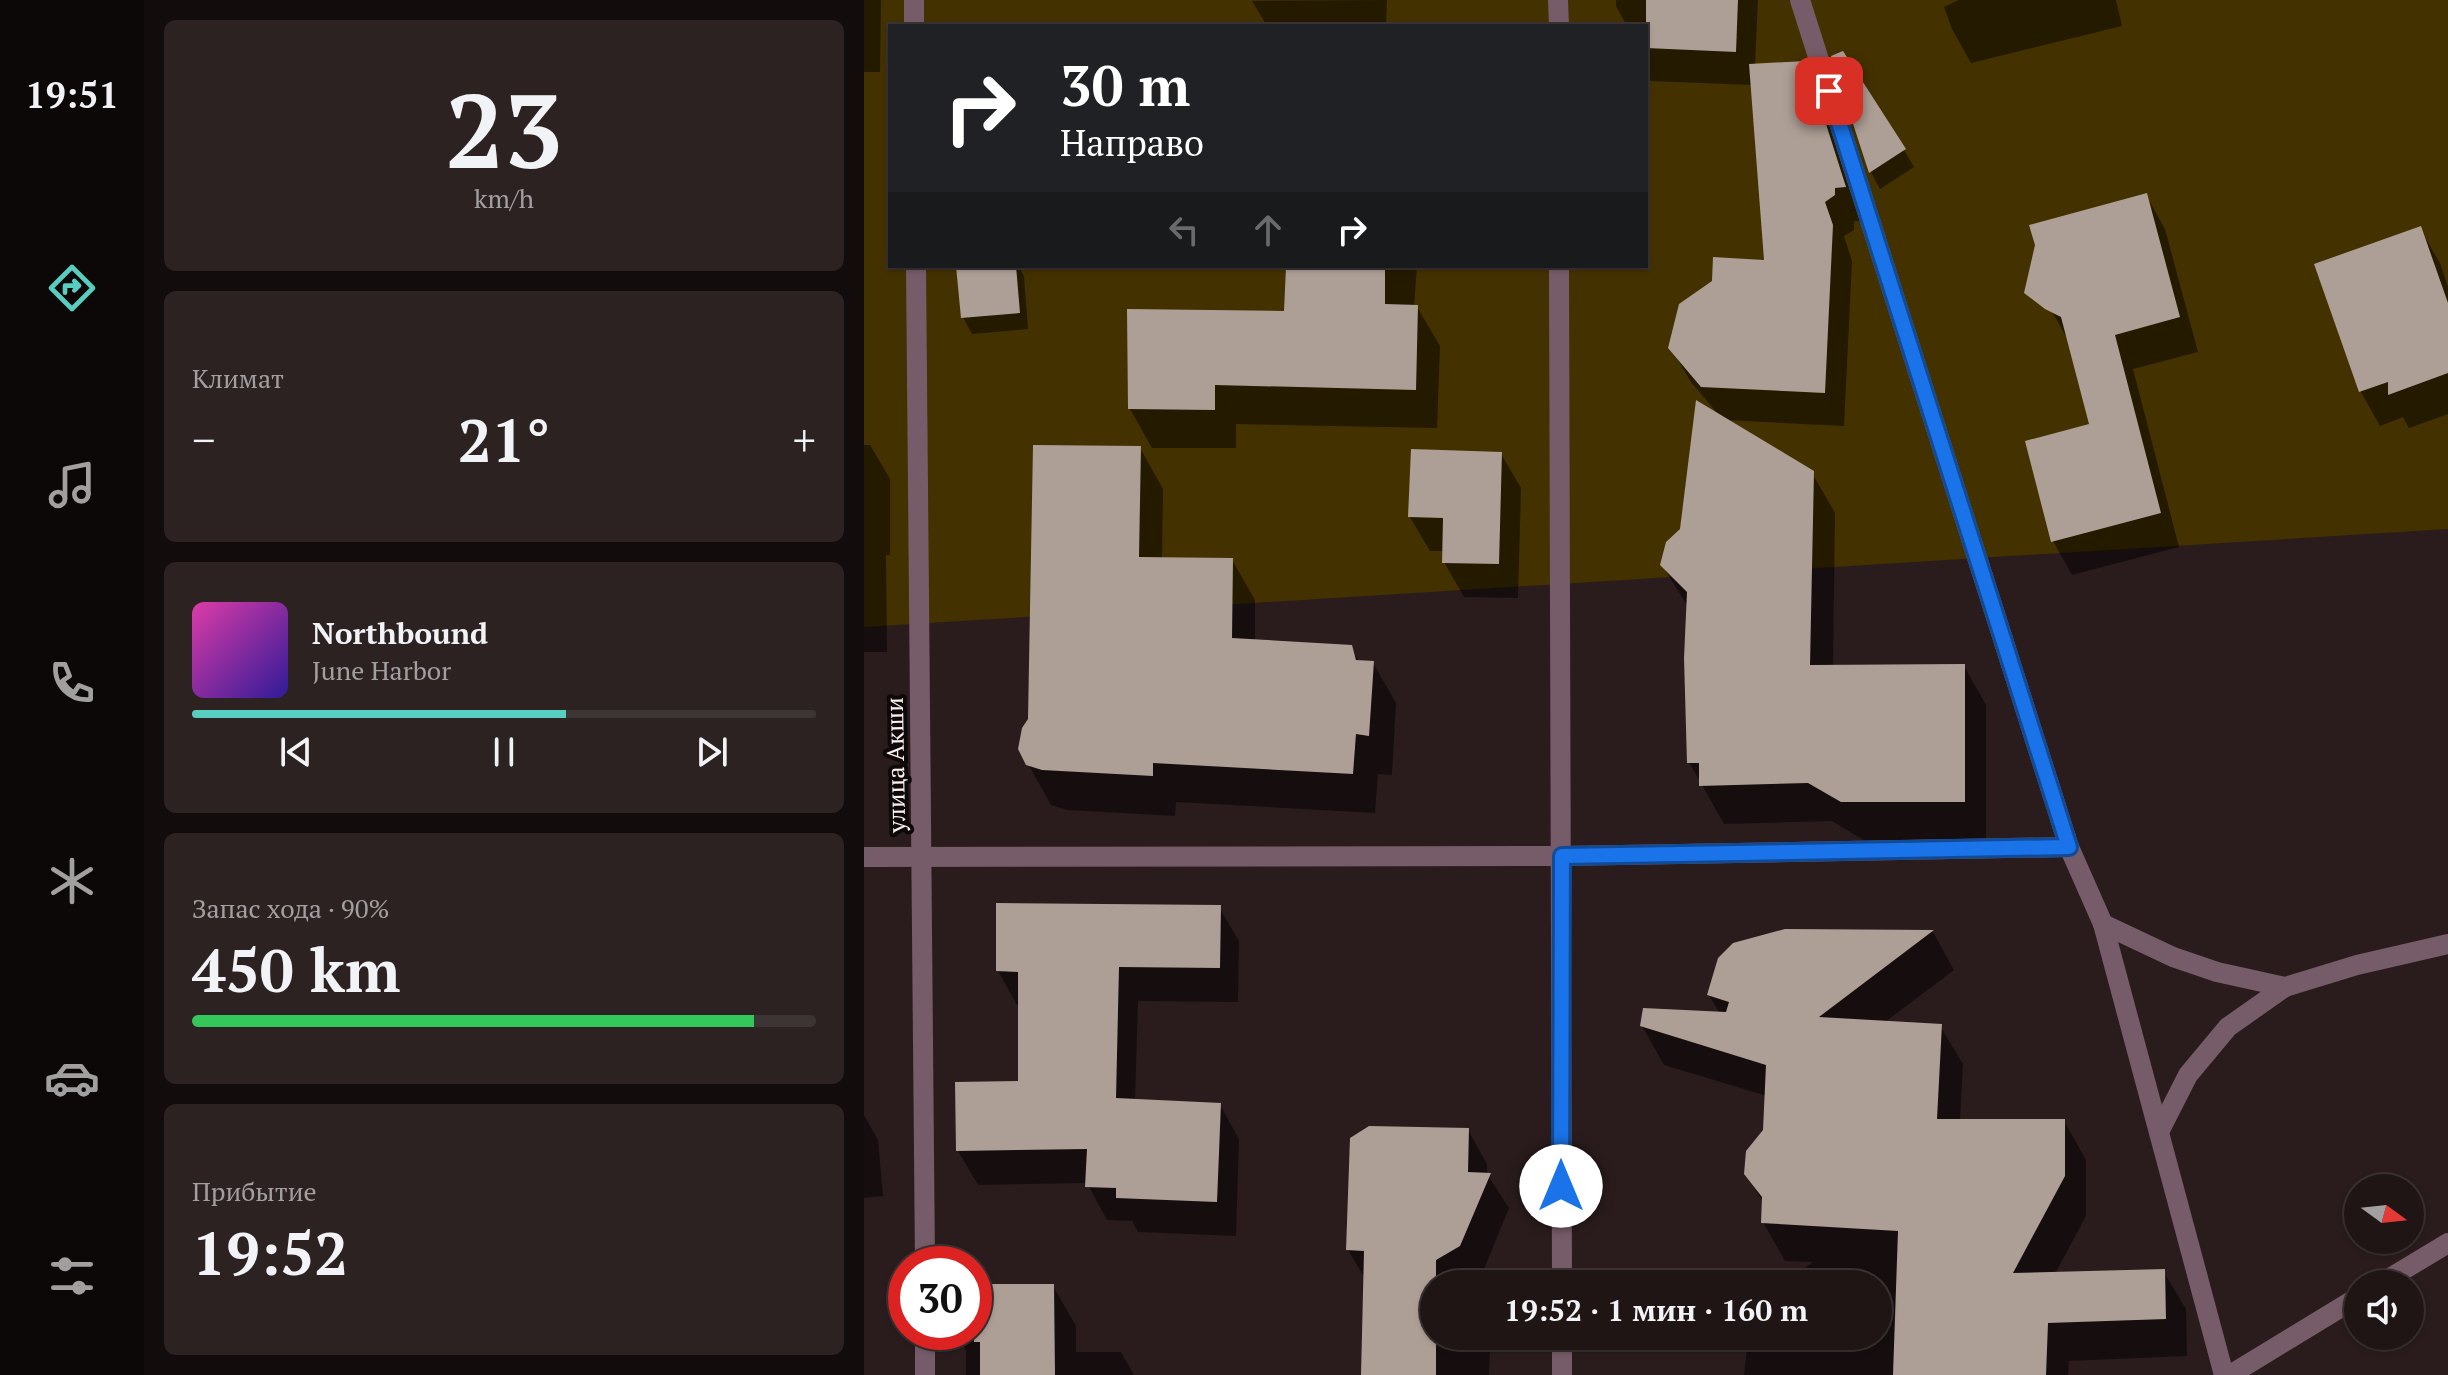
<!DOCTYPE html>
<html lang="ru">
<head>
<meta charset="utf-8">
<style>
  :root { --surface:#201515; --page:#2d2222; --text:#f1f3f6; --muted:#a29fa0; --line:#3d3434; --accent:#58cec0 }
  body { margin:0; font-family:"PT Serif",serif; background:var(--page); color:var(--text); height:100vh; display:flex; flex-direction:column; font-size:30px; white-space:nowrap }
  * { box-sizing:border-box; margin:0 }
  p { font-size:26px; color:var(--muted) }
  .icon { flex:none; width:44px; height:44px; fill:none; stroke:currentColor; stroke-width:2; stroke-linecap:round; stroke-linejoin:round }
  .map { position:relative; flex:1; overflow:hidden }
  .drawer { display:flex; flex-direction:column; gap:20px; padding:20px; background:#120c0c; width:720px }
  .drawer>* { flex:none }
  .top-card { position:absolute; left:24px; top:24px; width:760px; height:244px; border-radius:0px; box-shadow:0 2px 6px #0004,0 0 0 2px var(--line); background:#202124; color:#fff; overflow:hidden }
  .needle { width:52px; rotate:105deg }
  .fabs { position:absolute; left:1480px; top:1174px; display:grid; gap:16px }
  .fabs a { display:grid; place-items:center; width:80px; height:80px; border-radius:50%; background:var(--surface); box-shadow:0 2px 6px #0004,0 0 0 2px var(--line); font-size:40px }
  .speed { position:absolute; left:24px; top:1246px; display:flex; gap:16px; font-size:40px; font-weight:700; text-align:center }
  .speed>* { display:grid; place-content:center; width:104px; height:104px; border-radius:50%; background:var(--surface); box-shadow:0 2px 6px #0004,0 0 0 2px var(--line); line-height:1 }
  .speed .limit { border:12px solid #d22; background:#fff; color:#111 }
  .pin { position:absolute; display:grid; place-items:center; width:68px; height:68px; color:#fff; margin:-34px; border-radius:16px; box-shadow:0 4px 12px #0006 }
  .me { position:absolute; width:88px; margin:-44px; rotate:0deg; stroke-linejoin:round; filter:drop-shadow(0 0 6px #0008) }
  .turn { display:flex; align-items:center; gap:28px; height:168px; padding:0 40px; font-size:36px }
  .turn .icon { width:104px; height:104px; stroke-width:2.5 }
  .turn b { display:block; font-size:56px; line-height:68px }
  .lanes { display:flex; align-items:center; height:76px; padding:0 40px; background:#0003; justify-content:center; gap:40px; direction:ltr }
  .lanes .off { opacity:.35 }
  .big { font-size:60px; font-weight:600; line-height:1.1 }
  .drawer .card { flex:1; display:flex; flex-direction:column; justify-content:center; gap:12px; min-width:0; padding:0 28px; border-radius:12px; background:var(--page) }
  .drawer .dial { align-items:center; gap:0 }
  .dial b { font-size:104px; line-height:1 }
  .song { display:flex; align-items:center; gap:24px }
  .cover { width:96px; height:96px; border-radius:12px; background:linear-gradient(135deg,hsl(320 70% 55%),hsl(250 70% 35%)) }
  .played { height:8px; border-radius:4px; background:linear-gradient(90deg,var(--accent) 60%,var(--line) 60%) }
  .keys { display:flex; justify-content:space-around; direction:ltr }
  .heat { display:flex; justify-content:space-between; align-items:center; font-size:44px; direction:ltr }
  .charge { height:12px; border-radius:6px; background:linear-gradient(90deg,#34c759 90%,var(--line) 0) }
  .trip { position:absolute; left:556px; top:1270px; width:472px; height:80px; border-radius:40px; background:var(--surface); box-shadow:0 2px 6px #0004,0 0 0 2px var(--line); font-weight:600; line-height:80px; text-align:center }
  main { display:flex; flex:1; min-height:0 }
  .tab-bar { display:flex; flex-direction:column; width:144px; justify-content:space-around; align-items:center; background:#0d0808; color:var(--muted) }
  .tab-bar .icon { width:56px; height:56px }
  .tab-bar .on { color:var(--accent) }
  .tab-bar b { font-size:36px; color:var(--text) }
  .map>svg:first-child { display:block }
</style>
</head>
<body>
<main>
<nav class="tab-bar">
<b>19:51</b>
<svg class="icon on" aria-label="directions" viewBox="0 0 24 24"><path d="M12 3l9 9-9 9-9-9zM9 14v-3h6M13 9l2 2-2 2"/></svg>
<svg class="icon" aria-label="music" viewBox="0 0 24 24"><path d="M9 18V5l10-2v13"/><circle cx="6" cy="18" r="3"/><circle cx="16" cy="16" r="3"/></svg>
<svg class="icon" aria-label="phone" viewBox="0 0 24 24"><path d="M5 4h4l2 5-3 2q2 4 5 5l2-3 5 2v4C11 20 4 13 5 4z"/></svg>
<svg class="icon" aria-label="climate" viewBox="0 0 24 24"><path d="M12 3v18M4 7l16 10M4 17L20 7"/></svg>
<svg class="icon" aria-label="car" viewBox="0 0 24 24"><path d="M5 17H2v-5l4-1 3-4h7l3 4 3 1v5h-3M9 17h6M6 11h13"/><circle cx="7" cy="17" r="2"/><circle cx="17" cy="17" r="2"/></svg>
<svg class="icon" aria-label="filters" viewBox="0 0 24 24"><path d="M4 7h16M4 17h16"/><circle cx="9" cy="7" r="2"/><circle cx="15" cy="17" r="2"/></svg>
</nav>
<section class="drawer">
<div class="card dial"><b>23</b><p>km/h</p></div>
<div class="card"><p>Климат</p>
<div class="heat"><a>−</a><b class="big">21°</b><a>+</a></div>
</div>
<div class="card">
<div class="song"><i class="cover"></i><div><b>Northbound</b><p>June Harbor</p></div></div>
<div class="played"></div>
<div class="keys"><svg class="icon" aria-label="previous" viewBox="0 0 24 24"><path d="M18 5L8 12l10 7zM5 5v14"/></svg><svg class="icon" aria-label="pause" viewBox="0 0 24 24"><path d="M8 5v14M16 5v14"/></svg><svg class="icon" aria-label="next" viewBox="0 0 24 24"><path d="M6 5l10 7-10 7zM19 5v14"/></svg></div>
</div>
<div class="card"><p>Запас хода · 90%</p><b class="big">450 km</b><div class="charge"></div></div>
<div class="card"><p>Прибытие</p><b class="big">19:52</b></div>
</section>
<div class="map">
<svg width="1584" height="1375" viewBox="0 0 1584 1375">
  <rect width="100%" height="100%" fill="#2a1c1c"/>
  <path fill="#433100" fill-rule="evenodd" d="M 0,0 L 1584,0 L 1584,529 L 0,627 ZM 26,26 L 782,26 L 782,266 L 26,266 Z"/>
  <g fill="#0007">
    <path d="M 0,0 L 17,0 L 16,72 L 0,72 Z"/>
    <path d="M 523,0 L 522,26 L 403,26 L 388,1 Z"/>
    <path d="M 752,0 L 894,0 L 891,66 L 941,63 L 960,97 L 1000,221 L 990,221 L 990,230 L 980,236 L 988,261 L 980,426 L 862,420 L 948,473 L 971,513 L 969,667 L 1100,666 L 1122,705 L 1122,841 L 1001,841 L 968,821 L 860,824 L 825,762 L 824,607 L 798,565 L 818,530 L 854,414 L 827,382 L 806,347 L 902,262 L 888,85 L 787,81 L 782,72 L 782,26 L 763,26 L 752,6 Z"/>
    <path d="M 1095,0 L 1252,0 L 1258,26 L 1107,63 L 1088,29 L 1080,7 Z"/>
    <path d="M 970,57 L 1040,150 L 1050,167 L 1016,189 L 1007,172 Z"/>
    <path d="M 1282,195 L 1301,229 L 1334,352 L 1269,369 L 1315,547 L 1208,575 L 1189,541 L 1228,425 L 1207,345 L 1187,310 Z"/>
    <path d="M 1556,229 L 1576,263 L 1584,287 L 1584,414 L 1545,428 L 1539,417 L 1516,426 L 1497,392 L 1453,265 Z"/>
    <path d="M 94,266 L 154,266 L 160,276 L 164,329 L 108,334 L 99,317 Z"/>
    <path d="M 424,266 L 553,266 L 550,307 L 553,307 L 576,346 L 573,428 L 372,424 L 372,448 L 288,448 L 266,409 L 422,313 Z"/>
    <path d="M 0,445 L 6,445 L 26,479 L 26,555 L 22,555 L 23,652 L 0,652 Z"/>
    <path d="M 276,448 L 299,489 L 298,559 L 368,560 L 391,600 L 391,642 L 487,647 L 496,663 L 509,663 L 532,703 L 528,775 L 514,774 L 511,813 L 312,802 L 311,816 L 203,810 L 187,805 L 164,764 L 166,720 Z"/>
    <path d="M 637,454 L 657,488 L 654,598 L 600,597 L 580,562 L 580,551 L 566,551 L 546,517 Z"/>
    <path d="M 355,907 L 375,941 L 374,1002 L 274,1001 L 271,1101 L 356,1105 L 375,1139 L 372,1236 L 274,1232 L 268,1221 L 243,1220 L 223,1183 L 114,1185 L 94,1151 L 156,1083 L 156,1005 L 153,1005 L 134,971 Z"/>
    <path d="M 921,931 L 1069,932 L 1090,970 L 1020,1023 L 1076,1026 L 1099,1064 L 1096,1121 L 1200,1121 L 1222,1160 L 1222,1216 L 1191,1274 L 1299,1271 L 1322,1309 L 1323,1356 L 1205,1361 L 1204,1375 L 880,1375 L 884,1336 L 1014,1336 L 1014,1284 L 918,1284 L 949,1262 L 921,1261 L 899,1222 L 900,1204 L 882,1174 L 900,1131 L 903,1096 L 800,1065 L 778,1026 L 856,1014 L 845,995 Z"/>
    <path d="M 0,1115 L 14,1140 L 19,1196 L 0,1198 Z"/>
    <path d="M 604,1130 L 623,1164 L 623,1174 L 645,1208 L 614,1284 L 570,1284 L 570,1336 L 617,1336 L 626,1351 L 625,1375 L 499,1375 L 502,1280 L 484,1250 Z"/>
    <path d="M 110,1286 L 189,1286 L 212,1326 L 212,1352 L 257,1352 L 270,1375 L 102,1375 L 102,1350 L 97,1342 L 97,1332 L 110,1332 Z"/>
  </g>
  <g fill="#ae9f96">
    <path d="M 782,0 L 874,0 L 872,52 L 782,48 Z"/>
    <path d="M 979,51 L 1042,149 L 1005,173 L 967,56 Z"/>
    <path d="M 942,61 L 982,187 L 971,188 L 971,195 L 961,202 L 969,225 L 961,393 L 837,387 L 804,348 L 815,304 L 848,281 L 849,257 L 900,260 L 885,64 Z"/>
    <path d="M 1283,193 L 1316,317 L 1251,335 L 1297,513 L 1187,542 L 1161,441 L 1225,424 L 1197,317 L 1181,309 L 1160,293 L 1171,245 L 1165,225 Z"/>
    <path d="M 1557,226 L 1584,303 L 1584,373 L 1524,395 L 1524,382 L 1495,392 L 1450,264 Z"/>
    <path d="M 92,266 L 152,266 L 156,313 L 97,318 Z"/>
    <path d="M 422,267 L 521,270 L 521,304 L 554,305 L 552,390 L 351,385 L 351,410 L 264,409 L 263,309 L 420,311 Z"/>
    <path d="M 832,400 L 950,471 L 946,665 L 1101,664 L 1101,802 L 977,802 L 944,783 L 835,786 L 835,763 L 823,763 L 820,658 L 823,592 L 796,565 L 802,542 L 816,529 Z"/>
    <path d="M 169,445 L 277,446 L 275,557 L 369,558 L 368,638 L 488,645 L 492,660 L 510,661 L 505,736 L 492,734 L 489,774 L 289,763 L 289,776 L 178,770 L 162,765 L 154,749 L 158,728 L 164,719 Z"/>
    <path d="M 547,449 L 638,452 L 635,564 L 578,563 L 579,518 L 544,517 Z"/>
    <path d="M 132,903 L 357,905 L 356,968 L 255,967 L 252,1098 L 357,1103 L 353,1202 L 252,1198 L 252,1188 L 221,1187 L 223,1149 L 92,1151 L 91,1082 L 154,1081 L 154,972 L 132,971 Z"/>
    <path d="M 921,929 L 1070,930 L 955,1017 L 1078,1024 L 1073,1119 L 1201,1119 L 1201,1176 L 1149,1273 L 1301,1269 L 1302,1319 L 1184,1323 L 1182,1375 L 1029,1375 L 1034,1231 L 897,1223 L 898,1197 L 880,1174 L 882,1151 L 899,1130 L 902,1065 L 776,1026 L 779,1008 L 862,1012 L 865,1002 L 843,995 L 854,958 L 869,943 Z"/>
    <path d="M 505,1126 L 605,1128 L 604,1172 L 627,1173 L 596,1246 L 572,1260 L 572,1375 L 497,1375 L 500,1251 L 482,1250 L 486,1138 Z"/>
    <path d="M 110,1284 L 190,1284 L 191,1375 L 116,1375 L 116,1342 L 110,1342 Z"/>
  </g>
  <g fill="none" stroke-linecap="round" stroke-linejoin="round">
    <g stroke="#765c69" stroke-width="20">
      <path d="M 50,0 L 50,26"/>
      <path d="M 694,0 L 695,26"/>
      <path d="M 936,0 L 1205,847 L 1239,924 L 1360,1375"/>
      <path d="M 52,266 L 61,1264"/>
      <path d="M 695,266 L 698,1284"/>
      <path d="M 0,857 L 698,856 L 1205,847"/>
      <path d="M 1239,924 L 1309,957 L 1353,972 L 1421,987 L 1493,965 L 1584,944"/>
      <path d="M 1295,1132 L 1324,1075 L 1364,1027 L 1421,987"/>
      <path d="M 1516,1284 L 1584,1243"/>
      <path d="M 61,1332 L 61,1375"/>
      <path d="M 698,1336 L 698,1375"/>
      <path d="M 1366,1375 L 1494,1297"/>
    </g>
  </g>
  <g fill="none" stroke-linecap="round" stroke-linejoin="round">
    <g stroke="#114b97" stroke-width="20">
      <path id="route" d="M 697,1186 L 698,856 L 1205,847 L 965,91"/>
    </g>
    <use href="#route" stroke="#1a73e8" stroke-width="14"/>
  </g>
  <g text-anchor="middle" stroke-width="8" stroke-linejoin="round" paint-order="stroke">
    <g font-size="24" fill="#fcf2f2" stroke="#0e0808">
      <text transform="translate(32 765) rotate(-91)" y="8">улица Акши</text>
    </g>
  </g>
</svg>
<div class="fabs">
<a><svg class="needle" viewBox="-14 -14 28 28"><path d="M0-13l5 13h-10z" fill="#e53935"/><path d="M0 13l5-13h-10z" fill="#a29fa0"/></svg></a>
<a><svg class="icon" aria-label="sound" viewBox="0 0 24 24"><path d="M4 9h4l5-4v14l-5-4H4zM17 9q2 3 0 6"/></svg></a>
</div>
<div class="speed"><div class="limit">30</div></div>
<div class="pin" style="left:965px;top:91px;background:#d93025"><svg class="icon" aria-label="arrive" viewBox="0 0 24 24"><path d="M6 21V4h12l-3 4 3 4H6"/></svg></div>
<svg class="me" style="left:697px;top:1186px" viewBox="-20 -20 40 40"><circle r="19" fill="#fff"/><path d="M0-13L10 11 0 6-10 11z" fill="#1a73e8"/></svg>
<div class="trip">19:52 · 1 мин · 160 m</div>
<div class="top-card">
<div class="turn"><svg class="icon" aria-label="right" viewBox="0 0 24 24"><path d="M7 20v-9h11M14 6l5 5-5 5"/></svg><div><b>30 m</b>Направо</div></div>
<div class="lanes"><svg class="icon off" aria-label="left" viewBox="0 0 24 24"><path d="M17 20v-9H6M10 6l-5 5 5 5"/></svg><svg class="icon off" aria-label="ahead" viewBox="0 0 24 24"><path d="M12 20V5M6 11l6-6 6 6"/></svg><svg class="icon" aria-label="right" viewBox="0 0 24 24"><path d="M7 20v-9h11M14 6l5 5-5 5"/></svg></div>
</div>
</div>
</main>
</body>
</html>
